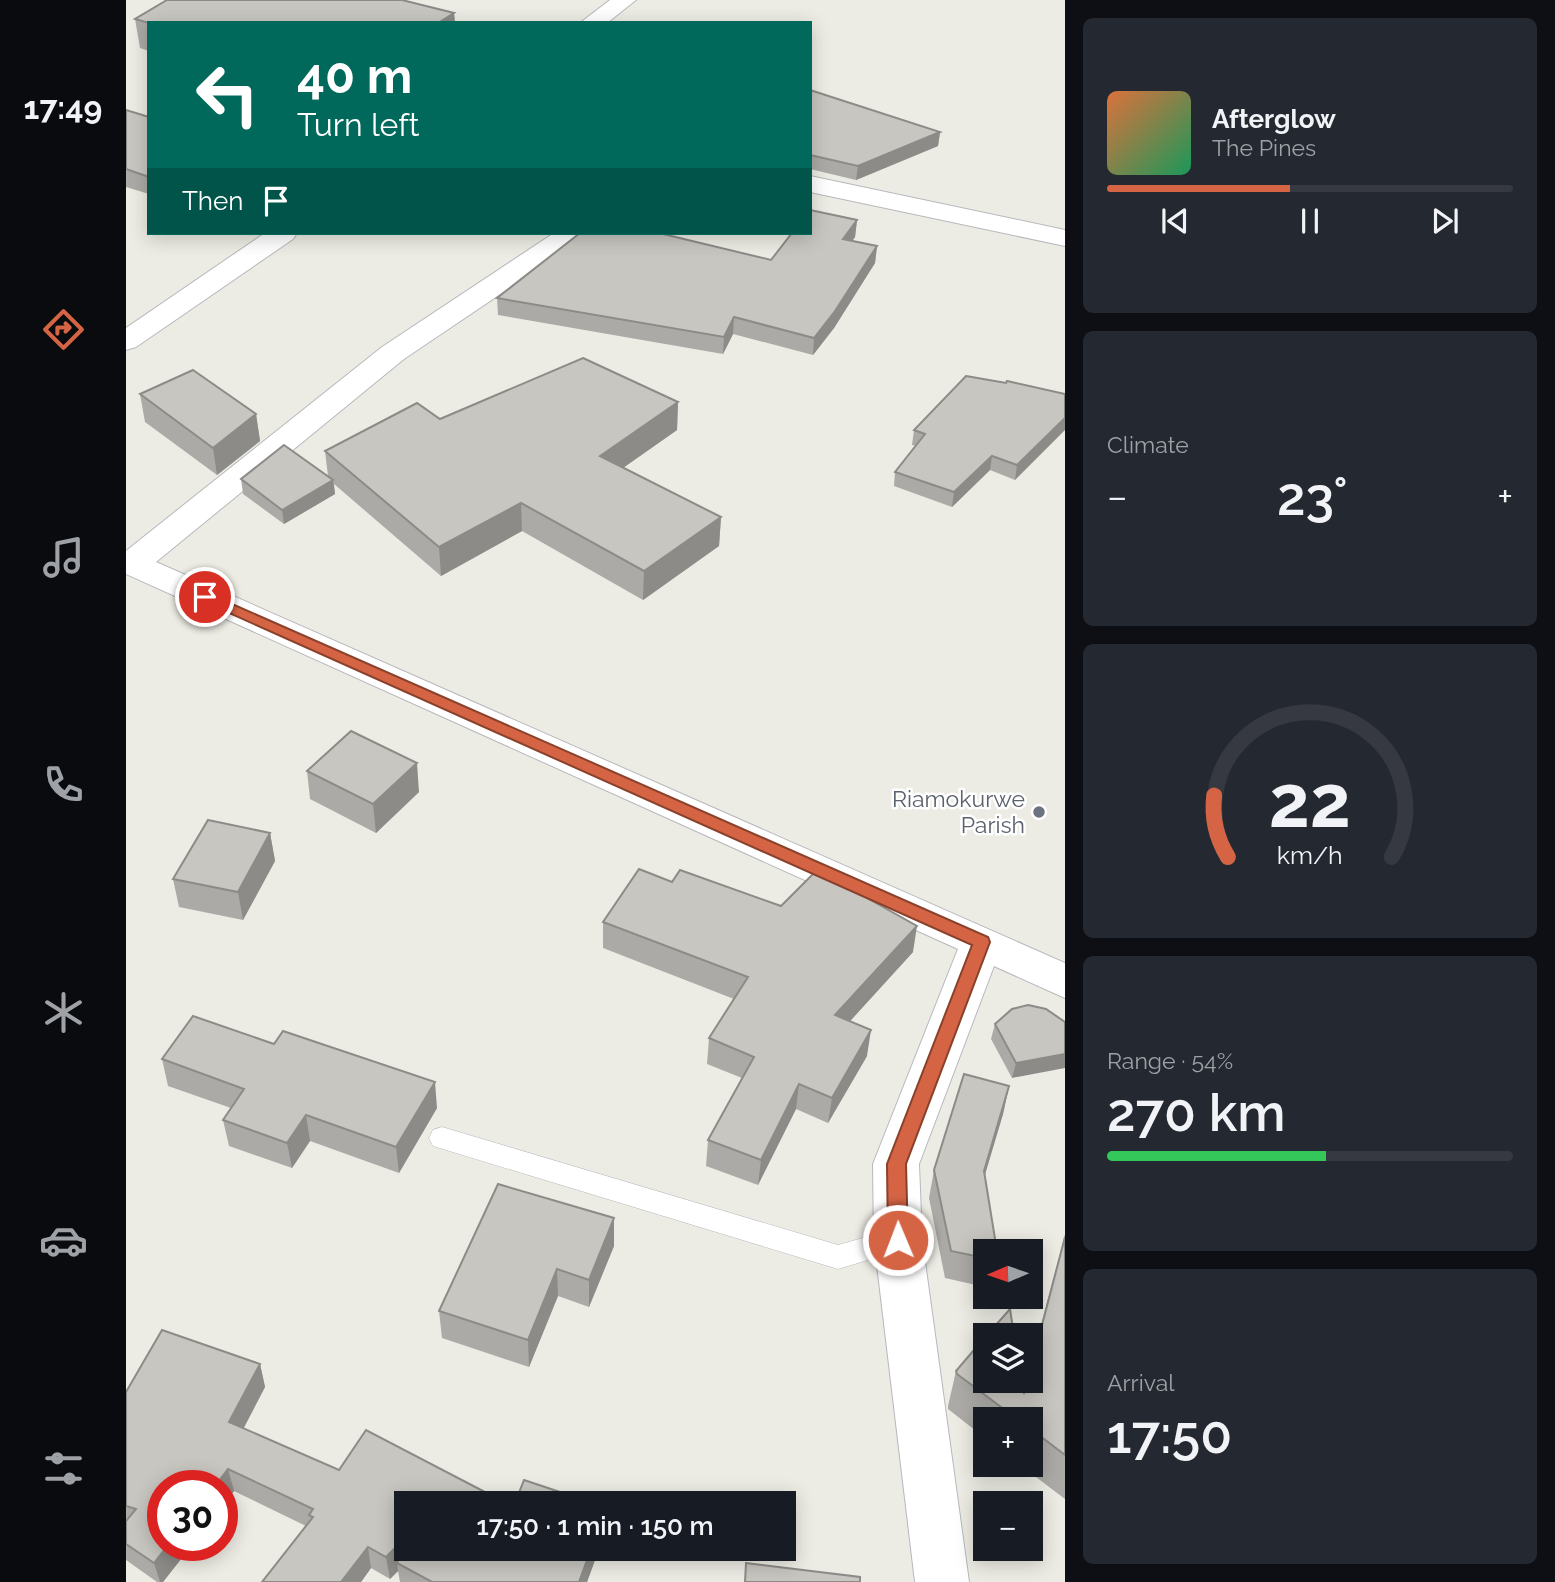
<!DOCTYPE html>
<html lang="en">
<head>
<meta charset="utf-8">
<style>
  :root { --surface:#171b24; --page:#242831; --text:#f1f3f6; --muted:#9ea1a6; --line:#363941; --accent:#d46443 }
  body { margin:0; font-family:Raleway,sans-serif; background:var(--page); color:var(--text); height:100vh; display:flex; flex-direction:column; font-size:26px; white-space:nowrap }
  * { box-sizing:border-box; margin:0 }
  p { font-size:23px; color:var(--muted) }
  .icon { flex:none; width:38px; height:38px; fill:none; stroke:currentColor; stroke-width:2; stroke-linecap:round; stroke-linejoin:round }
  .map { position:relative; flex:1; overflow:hidden }
  .side { display:flex; flex-direction:column; gap:18px; padding:18px; background:#0d0f14; width:490px }
  .side>* { flex:none }
  .top-card { position:absolute; left:21px; top:21px; width:665px; height:214px; border-radius:0px; box-shadow:0 4px 18px #0003; background:#00695c; color:#fff; overflow:hidden }
  .needle { width:46px; rotate:268deg }
  .controls { position:absolute; left:847px; top:1239px; display:grid; gap:14px }
  .controls a { display:grid; place-items:center; width:70px; height:70px; border-radius:0px; background:var(--surface); box-shadow:0 4px 18px #0003; font-size:35px }
  .speed { position:absolute; left:21px; top:1470px; display:flex; gap:14px; font-size:35px; font-weight:700; text-align:center }
  .speed>* { display:grid; place-content:center; width:91px; height:91px; border-radius:50%; background:var(--surface); box-shadow:0 4px 18px #0003; line-height:1 }
  .speed .limit { border:10px solid #d22; background:#fff; color:#111 }
  .pin { position:absolute; display:grid; place-items:center; width:60px; height:60px; color:#fff; margin:-30px; border:4px solid #fff; border-radius:50%; box-shadow:0 2px 7px #0007 }
  .me { position:absolute; width:77px; margin:-38px; rotate:359deg; stroke-linejoin:round; filter:drop-shadow(0 0 5px #0008) }
  .turn { display:flex; align-items:center; gap:24px; height:147px; padding:0 35px; font-size:32px }
  .turn .icon { width:91px; height:91px; stroke-width:2.5 }
  .turn b { display:block; font-size:49px; line-height:60px }
  .then { display:flex; align-items:center; height:66px; padding:0 35px; background:#0003; gap:14px; font-size:26px }
  .big { font-size:52px; font-weight:600; line-height:1.1 }
  .side .widget { flex:1; display:flex; flex-direction:column; justify-content:center; gap:10px; min-width:0; padding:0 24px; border-radius:10px; background:var(--page) }
  .side .dial { align-items:center; gap:0 }
  .dial svg { height:182px; overflow:visible; fill:none; stroke:var(--line); stroke-width:7; stroke-linecap:round; text-anchor:middle }
  .dial text { fill:var(--text); stroke:none }
  .song { display:flex; align-items:center; gap:21px }
  .cover { width:84px; height:84px; border-radius:10px; background:linear-gradient(135deg,hsl(20 70% 55%),hsl(150 70% 35%)) }
  .played { height:7px; border-radius:4px; background:linear-gradient(90deg,var(--accent) 45%,var(--line) 45%) }
  .keys { display:flex; justify-content:space-around; direction:ltr }
  .heat { display:flex; justify-content:space-between; align-items:center; font-size:38px; direction:ltr }
  .charge { height:10px; border-radius:5px; background:linear-gradient(90deg,#34c759 54%,var(--line) 0) }
  .trip { position:absolute; left:268px; top:1491px; width:402px; height:70px; border-radius:0px; background:var(--surface); box-shadow:0 4px 18px #0003; font-weight:600; line-height:70px; text-align:center }
  main { display:flex; flex:1; min-height:0 }
  .dock { display:flex; flex-direction:column; width:126px; justify-content:space-around; align-items:center; background:#090b0e; color:var(--muted) }
  .dock .icon { width:49px; height:49px }
  .dock .selected { color:var(--accent) }
  .dock b { font-size:32px; color:var(--text) }
  .map>svg:first-child { display:block }
</style>
</head>
<body>
<main>
<nav class="dock">
<b>17:49</b>
<svg class="icon selected" aria-label="directions" viewBox="0 0 24 24"><path d="M12 3l9 9-9 9-9-9zM9 14v-3h6M13 9l2 2-2 2"/></svg>
<svg class="icon" aria-label="music" viewBox="0 0 24 24"><path d="M9 18V5l10-2v13"/><circle cx="6" cy="18" r="3"/><circle cx="16" cy="16" r="3"/></svg>
<svg class="icon" aria-label="phone" viewBox="0 0 24 24"><path d="M5 4h4l2 5-3 2q2 4 5 5l2-3 5 2v4C11 20 4 13 5 4z"/></svg>
<svg class="icon" aria-label="climate" viewBox="0 0 24 24"><path d="M12 3v18M4 7l16 10M4 17L20 7"/></svg>
<svg class="icon" aria-label="car" viewBox="0 0 24 24"><path d="M5 17H2v-5l4-1 3-4h7l3 4 3 1v5h-3M9 17h6M6 11h13"/><circle cx="7" cy="17" r="2"/><circle cx="17" cy="17" r="2"/></svg>
<svg class="icon" aria-label="filters" viewBox="0 0 24 24"><path d="M4 7h16M4 17h16"/><circle cx="9" cy="7" r="2"/><circle cx="15" cy="17" r="2"/></svg>
</nav>
<div class="map">
<svg width="939" height="1582" viewBox="0 0 939 1582">
  <rect width="100%" height="100%" fill="#edece4"/>
  <g fill="none" stroke-linecap="round" stroke-linejoin="round">
    <g stroke="#b6b8bc" stroke-width="1">
      <path id="lane" d="M 316,1127 L 712,1245 L 772,1228 L 782,1232 L 786,1240 L 782,1248 L 712,1269 L 307,1146 L 303,1138 L 307,1130 Z"/>
    </g>
    <g stroke="#b6b8bc" stroke-width="2">
      <g id="street">
        <path d="M 484,0 L 510,0 L 481,23 L 454,23 Z"/>
        <path d="M 684,176 L 939,230 L 939,246 L 684,192 Z"/>
        <path d="M 139,233 L 171,233 L 167,239 L 10,347 L 0,350 L 0,328 Z"/>
        <path d="M 428,233 L 460,233 L 456,239 L 278,359 L 30,562 L 939,963 L 939,998 L 868,966 L 793,1164 L 796,1240 L 843,1582 L 789,1582 L 748,1240 L 747,1164 L 832,949 L 0,574 L 0,551 L 256,347 Z"/>
      </g>
    </g>
    <use href="#lane" fill="#fff" fill-rule="evenodd"/>
    <use href="#street" fill="#fff" fill-rule="evenodd"/>
  </g>
  <g fill="#acaaa6">
    <path d="M 328,13 L 329,23 L 23,23 L 23,51 L 14,48 L 9,19 Z"/>
    <path d="M 684,90 L 814,132 L 812,146 L 730,180 L 684,169 Z"/>
    <path d="M 0,110 L 23,117 L 23,194 L 0,187 Z"/>
    <path d="M 731,220 L 729,237 L 726,241 L 751,246 L 749,263 L 708,328 L 687,355 L 607,334 L 597,354 L 372,315 L 371,298 L 645,260 Z"/>
    <path d="M 14,394 L 130,414 L 134,441 L 91,475 L 19,422 Z"/>
    <path d="M 939,394 L 889,480 L 864,470 L 826,507 L 768,486 L 769,472 L 790,446 L 786,445 L 788,430 Z"/>
    <path d="M 552,402 L 551,430 L 497,468 L 595,517 L 593,546 L 517,600 L 396,531 L 315,576 L 208,484 L 209,494 L 158,524 L 117,494 L 115,479 L 202,476 L 199,451 Z"/>
    <path d="M 181,771 L 293,792 L 250,833 L 184,799 Z"/>
    <path d="M 144,833 L 149,861 L 117,920 L 53,907 L 47,879 Z"/>
    <path d="M 546,882 L 787,952 L 724,1021 L 741,1056 L 702,1123 L 670,1109 L 632,1185 L 580,1166 L 582,1140 L 616,1078 L 581,1064 L 583,1038 L 608,999 L 477,948 L 477,922 Z"/>
    <path d="M 939,1022 L 886,1078 L 865,1039 L 869,1024 Z"/>
    <path d="M 36,1059 L 311,1108 L 273,1173 L 184,1141 L 166,1168 L 103,1146 L 97,1120 L 105,1108 L 42,1086 Z"/>
    <path d="M 883,1086 L 877,1114 L 859,1174 L 859,1287 L 819,1278 L 803,1198 L 808,1170 Z"/>
    <path d="M 939,1234 L 939,1499 L 894,1465 L 905,1465 L 905,1419 L 859,1419 L 859,1438 L 822,1409 L 822,1406 L 830,1371 L 897,1392 L 900,1381 L 905,1381 L 905,1363 Z"/>
    <path d="M 488,1246 L 463,1307 L 432,1296 L 403,1367 L 316,1338 L 313,1311 Z"/>
    <path d="M 134,1364 L 139,1387 L 117,1428 L 280,1549 L 473,1549 L 461,1582 L 274,1582 L 272,1571 L 264,1579 L 245,1568 L 235,1582 L 136,1582 L 180,1526 L 108,1491 L 96,1506 L 96,1486 L 37,1545 L 66,1545 L 37,1582 L 31,1582 L 0,1560 L 0,1392 Z"/>
  </g>
  <g fill="#8c8b87">
    <path d="M 328,13 L 329,23 L 312,23 Z"/>
    <path d="M 814,132 L 812,146 L 730,180 L 732,166 Z"/>
    <path d="M 731,220 L 729,237 L 716,256 L 717,239 Z"/>
    <path d="M 751,246 L 749,263 L 708,328 L 687,355 L 688,338 Z"/>
    <path d="M 608,317 L 607,334 L 597,354 L 598,337 Z"/>
    <path d="M 552,402 L 551,430 L 474,484 L 474,456 Z"/>
    <path d="M 130,414 L 134,441 L 91,475 L 87,448 Z"/>
    <path d="M 939,418 L 939,430 L 889,480 L 891,465 Z"/>
    <path d="M 866,456 L 864,470 L 826,507 L 828,492 Z"/>
    <path d="M 207,480 L 209,494 L 158,524 L 156,510 Z"/>
    <path d="M 395,503 L 396,531 L 315,576 L 313,547 Z"/>
    <path d="M 595,517 L 593,546 L 517,600 L 518,571 Z"/>
    <path d="M 291,763 L 293,792 L 250,833 L 247,804 Z"/>
    <path d="M 144,833 L 149,861 L 117,920 L 112,892 Z"/>
    <path d="M 791,926 L 787,952 L 706,1041 L 709,1015 Z"/>
    <path d="M 745,1030 L 741,1056 L 702,1123 L 706,1098 Z"/>
    <path d="M 939,1054 L 939,1068 L 886,1078 L 890,1063 Z"/>
    <path d="M 309,1082 L 311,1108 L 273,1173 L 270,1147 Z"/>
    <path d="M 673,1084 L 670,1109 L 632,1185 L 635,1160 Z"/>
    <path d="M 883,1086 L 877,1114 L 852,1198 L 858,1171 Z"/>
    <path d="M 180,1115 L 184,1141 L 166,1168 L 161,1143 Z"/>
    <path d="M 488,1218 L 488,1246 L 463,1307 L 463,1280 Z"/>
    <path d="M 431,1269 L 432,1296 L 403,1367 L 402,1340 Z"/>
    <path d="M 134,1364 L 139,1387 L 109,1445 L 103,1422 Z"/>
    <path d="M 102,1469 L 108,1491 L 96,1506 L 96,1486 L 89,1486 Z"/>
    <path d="M 280,1537 L 280,1549 L 271,1563 L 272,1571 L 264,1579 L 260,1557 Z"/>
    <path d="M 42,1545 L 66,1545 L 37,1582 L 34,1582 L 28,1563 Z"/>
    <path d="M 242,1547 L 245,1568 L 235,1582 L 215,1582 Z"/>
    <path d="M 465,1549 L 473,1549 L 461,1582 L 453,1582 Z"/>
  </g>
  <g fill="#c8c6c1" stroke="#8c8b87" stroke-width="2">
    <path d="M 41,0 L 276,0 L 328,13 L 312,23 L 23,23 L 9,19 Z"/>
    <path d="M 684,90 L 814,132 L 732,166 L 684,155 Z"/>
    <path d="M 0,110 L 23,117 L 23,177 L 0,169 Z"/>
    <path d="M 684,210 L 731,220 L 717,239 L 751,246 L 709,311 L 688,338 L 608,317 L 598,337 L 371,298 L 454,233 L 533,233 L 645,260 L 666,233 L 684,233 Z"/>
    <path d="M 457,358 L 552,402 L 474,456 L 595,517 L 518,571 L 395,503 L 313,547 L 199,451 L 291,403 L 314,419 Z"/>
    <path d="M 67,370 L 130,414 L 87,448 L 14,394 Z"/>
    <path d="M 840,376 L 880,383 L 881,381 L 939,394 L 939,418 L 891,465 L 866,456 L 828,492 L 769,472 L 799,434 L 788,430 Z"/>
    <path d="M 158,445 L 207,480 L 156,510 L 115,479 Z"/>
    <path d="M 225,731 L 291,763 L 247,804 L 181,771 Z"/>
    <path d="M 82,820 L 144,833 L 112,892 L 47,879 Z"/>
    <path d="M 513,869 L 546,882 L 554,870 L 655,906 L 691,870 L 791,926 L 709,1015 L 745,1030 L 706,1098 L 673,1084 L 635,1160 L 582,1140 L 628,1057 L 583,1038 L 622,977 L 477,922 Z"/>
    <path d="M 902,1005 L 920,1009 L 939,1022 L 939,1054 L 890,1063 L 869,1024 L 886,1009 Z"/>
    <path d="M 67,1016 L 148,1044 L 157,1031 L 309,1082 L 270,1147 L 180,1115 L 161,1143 L 97,1120 L 118,1089 L 36,1059 Z"/>
    <path d="M 838,1074 L 883,1086 L 858,1171 L 871,1251 L 859,1251 L 859,1258 L 825,1251 L 808,1170 Z"/>
    <path d="M 372,1184 L 488,1218 L 463,1280 L 431,1269 L 402,1340 L 313,1311 Z"/>
    <path d="M 939,1237 L 939,1455 L 905,1429 L 905,1419 L 891,1419 L 831,1374 L 830,1371 L 859,1337 L 859,1381 L 895,1381 L 898,1394 L 901,1381 L 905,1381 L 905,1367 Z"/>
    <path d="M 884,1309 L 888,1335 L 861,1335 Z"/>
    <path d="M 36,1330 L 134,1364 L 103,1422 L 213,1470 L 240,1430 L 380,1503 L 280,1503 L 280,1537 L 260,1557 L 242,1547 L 215,1582 L 136,1582 L 187,1517 L 183,1515 L 187,1509 L 102,1469 L 89,1486 L 37,1486 L 37,1545 L 42,1545 L 28,1563 L 0,1544 L 0,1521 L 10,1509 L 0,1506 L 0,1392 Z"/>
    <path d="M 398,1480 L 467,1503 L 389,1503 Z"/>
    <path d="M 280,1543 L 280,1549 L 465,1549 L 453,1582 L 306,1582 L 271,1563 Z"/>
    <path d="M 620,1563 L 734,1577 L 734,1582 L 619,1582 Z"/>
  </g>
  <path fill="#d46443" stroke="#8a412c" stroke-width="2" d="M 79,592 L 862,937 L 864,942 L 780,1164 L 782,1240 L 779,1245 L 772,1248 L 765,1245 L 762,1240 L 761,1164 L 846,945 L 74,600 L 72,597 Z"/>
  <circle fill="#6b7280" stroke="#fff" stroke-width="2.5" cx="913" cy="812" r="7"/>
  <g text-anchor="middle" stroke-width="5" stroke-linejoin="round" paint-order="stroke">
    <g font-size="23" fill="#5b616d" stroke="#fff" text-anchor="end">
      <text x="899" y="807">Riamokurwe<tspan x="899" dy="26">Parish</tspan></text>
    </g>
  </g>
</svg>
<div class="controls">
<a><svg class="needle" viewBox="-14 -14 28 28"><path d="M0-13l5 13h-10z" fill="#e53935"/><path d="M0 13l5-13h-10z" fill="#9ea1a6"/></svg></a>
<a><svg class="icon" aria-label="layers" viewBox="0 0 24 24"><path d="M12 4l9 5-9 5-9-5zM3 14l9 5 9-5"/></svg></a>
<a>+</a>
<a>−</a>
</div>
<div class="speed"><div class="limit">30</div></div>
<div class="pin" style="left:79px;top:597px;background:#d93025"><svg class="icon" aria-label="arrive" viewBox="0 0 24 24"><path d="M6 21V4h12l-3 4 3 4H6"/></svg></div>
<svg class="me" style="left:772px;top:1240px" viewBox="-20 -20 40 40"><circle r="17" fill="#d46443" stroke="#fff" stroke-width="3"/><path d="M0-11L8 9 0 5-8 9z" fill="#fff"/></svg>
<div class="trip">17:50 · 1 min · 150 m</div>
<div class="top-card">
<div class="turn"><svg class="icon" aria-label="left" viewBox="0 0 24 24"><path d="M17 20v-9H6M10 6l-5 5 5 5"/></svg><div><b>40 m</b>Turn left</div></div>
<div class="then">Then<svg class="icon" aria-label="arrive" viewBox="0 0 24 24"><path d="M6 21V4h12l-3 4 3 4H6"/></svg></div>
</div>
</div>
<section class="side">
<div class="widget">
<div class="song"><i class="cover"></i><div><b>Afterglow</b><p>The Pines</p></div></div>
<div class="played"></div>
<div class="keys"><svg class="icon" aria-label="previous" viewBox="0 0 24 24"><path d="M18 5L8 12l10 7zM5 5v14"/></svg><svg class="icon" aria-label="pause" viewBox="0 0 24 24"><path d="M8 5v14M16 5v14"/></svg><svg class="icon" aria-label="next" viewBox="0 0 24 24"><path d="M6 5l10 7-10 7zM19 5v14"/></svg></div>
</div>
<div class="widget"><p>Climate</p>
<div class="heat"><a>−</a><b class="big">23°</b><a>+</a></div>
</div>
<div class="widget dial"><svg viewBox="0 0 100 80">
<path d="M14 69A42 42 0 1 1 86 69"/>
<path d="M14 69A42 42 0 0 1 8 42" stroke="#d46443"/>
<text x="50" y="56" font-size="32" font-weight="700">22</text>
<text x="50" y="72" font-size="11">km/h</text>
</svg></div>
<div class="widget"><p>Range · 54%</p><b class="big">270 km</b><div class="charge"></div></div>
<div class="widget"><p>Arrival</p><b class="big">17:50</b></div>
</section>
</main>
</body>
</html>
